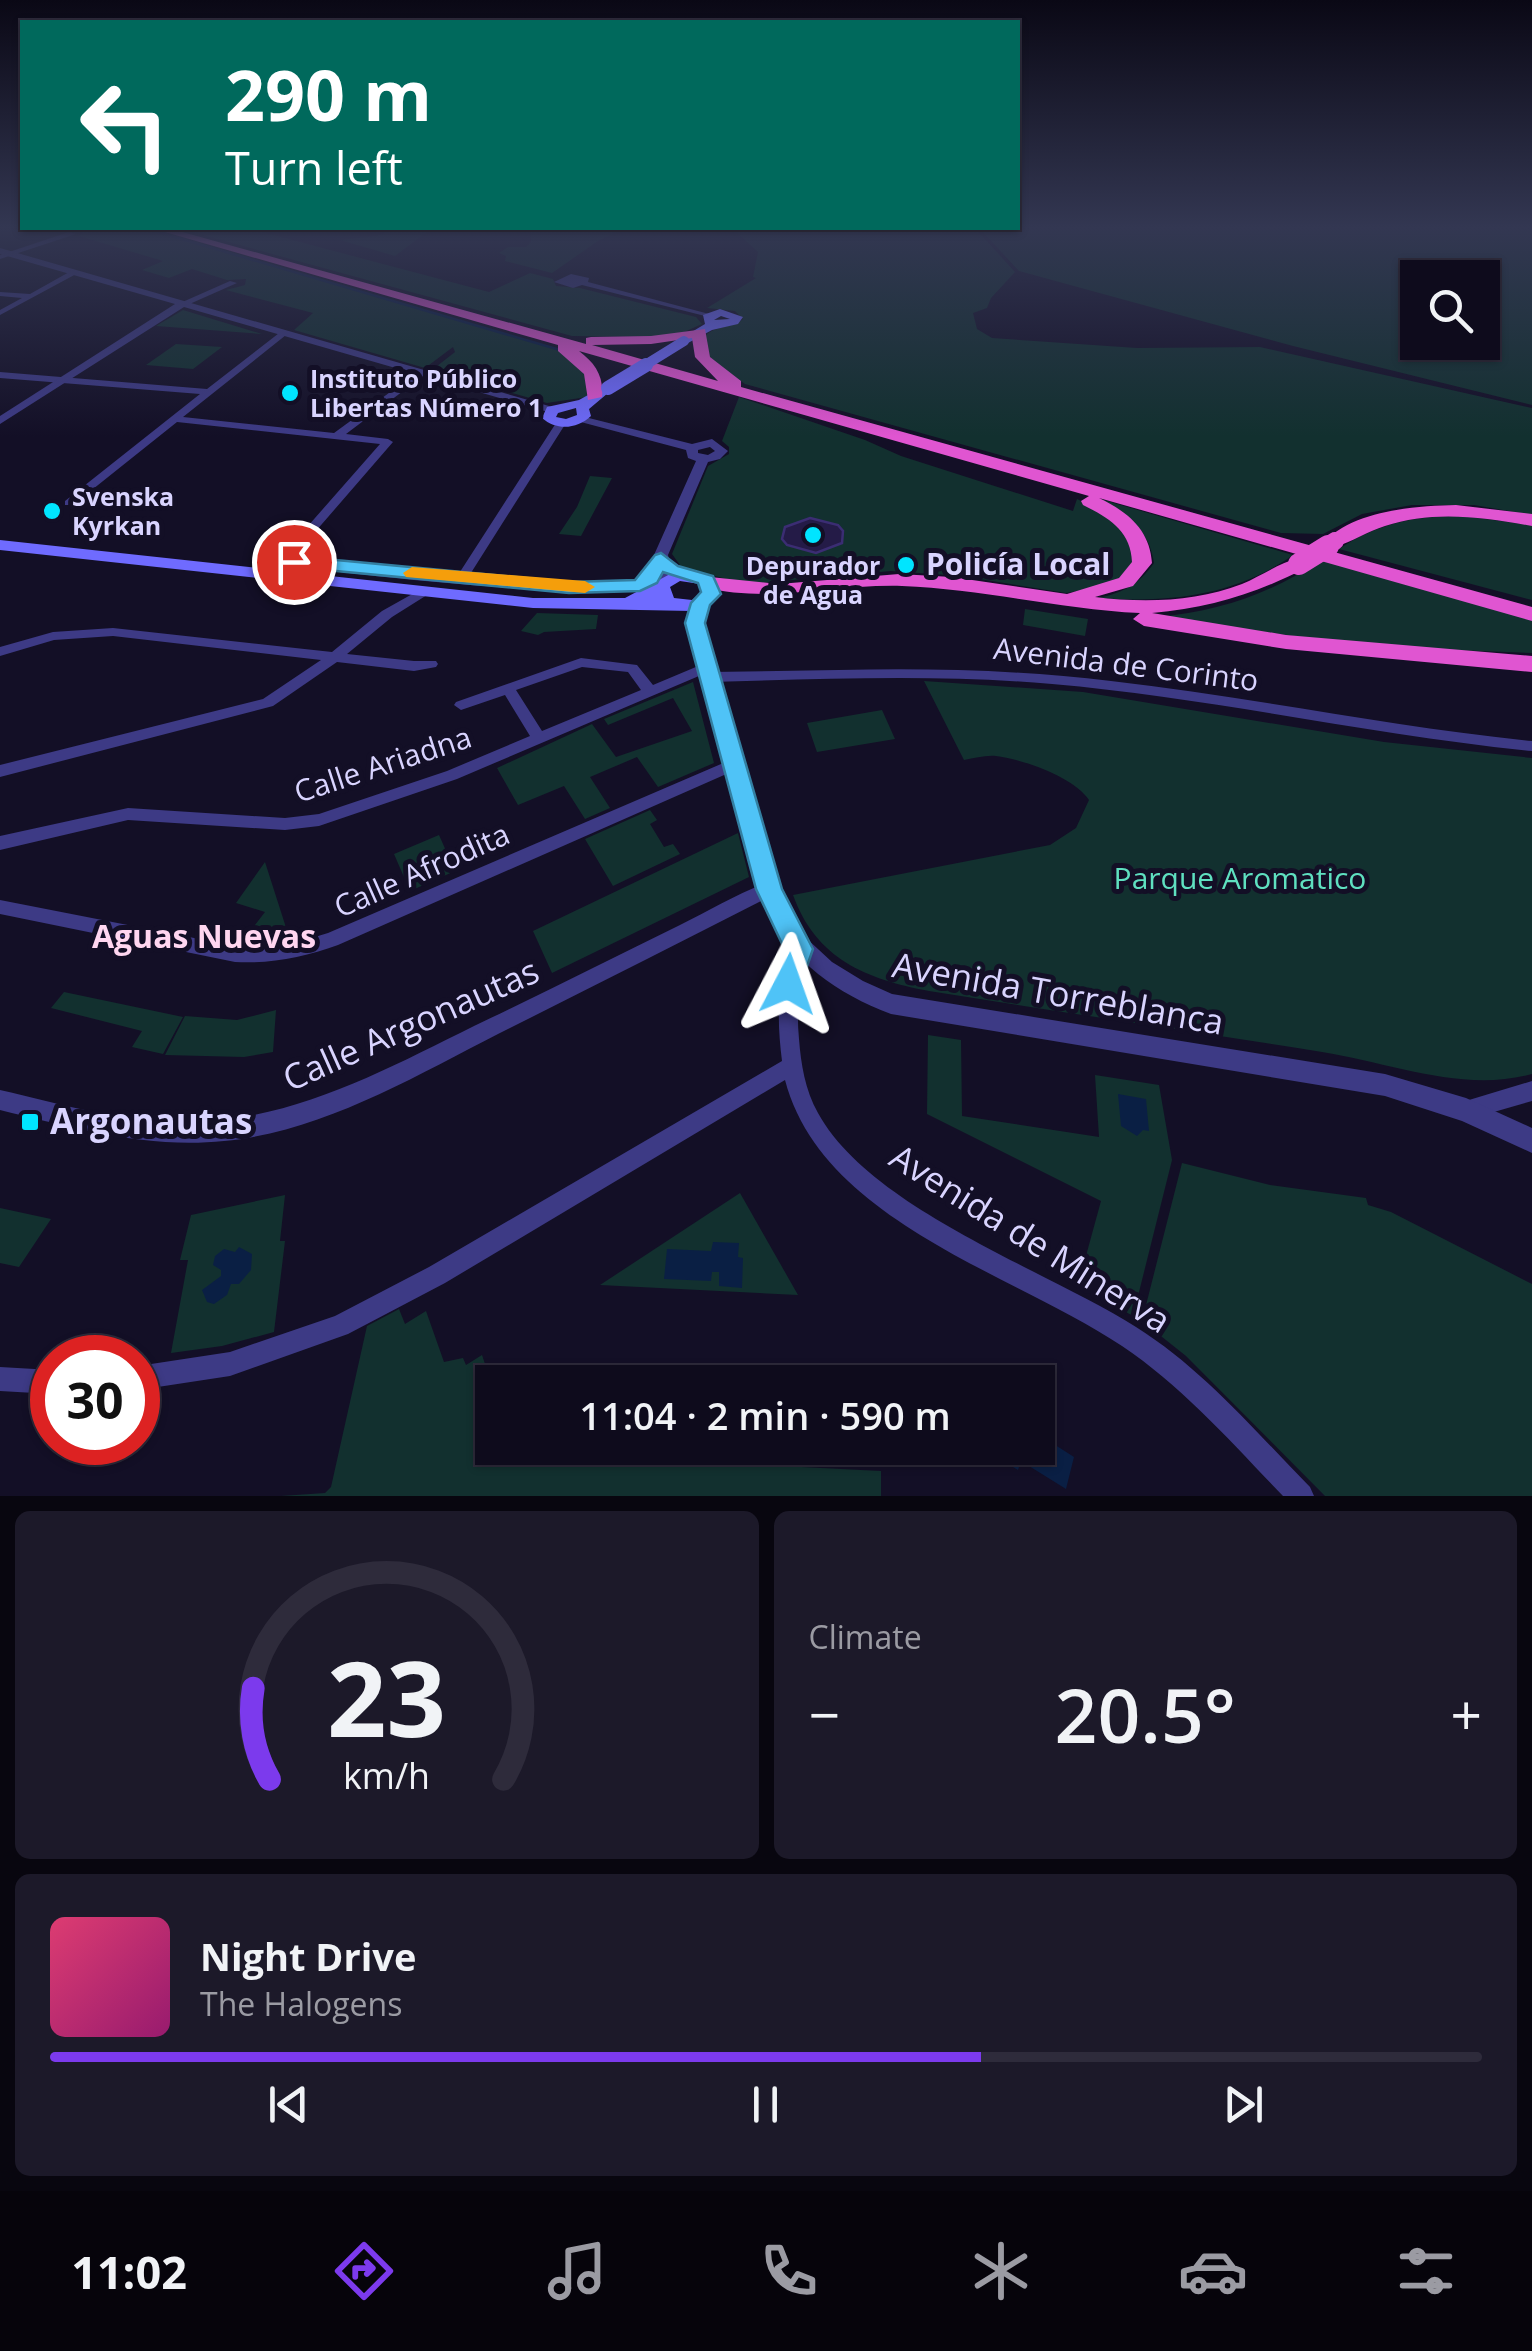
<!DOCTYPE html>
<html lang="en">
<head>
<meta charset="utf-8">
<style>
  :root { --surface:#0e0b1c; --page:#1c1929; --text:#f1f3f6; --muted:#9b9ba3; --line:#2e2b3b; --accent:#7c3aed }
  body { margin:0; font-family:"Open Sans",sans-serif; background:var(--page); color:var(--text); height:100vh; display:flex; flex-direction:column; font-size:38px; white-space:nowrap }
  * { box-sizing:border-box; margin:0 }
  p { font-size:32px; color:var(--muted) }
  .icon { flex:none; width:55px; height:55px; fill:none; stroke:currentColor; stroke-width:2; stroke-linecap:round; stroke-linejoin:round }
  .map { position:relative; height:1496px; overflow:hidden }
  .sheet { display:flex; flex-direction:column; gap:15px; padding:15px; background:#08060f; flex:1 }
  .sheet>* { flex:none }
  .guide { position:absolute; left:20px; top:20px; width:1000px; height:210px; border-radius:0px; box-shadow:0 2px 8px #0004,0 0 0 2px var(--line); background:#00695c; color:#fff; overflow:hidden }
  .buttons { position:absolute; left:1400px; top:260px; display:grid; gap:20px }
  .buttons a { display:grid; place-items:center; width:100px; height:100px; border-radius:0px; background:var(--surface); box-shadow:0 2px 8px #0004,0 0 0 2px var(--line); font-size:50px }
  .speed { position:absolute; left:30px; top:1335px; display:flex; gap:20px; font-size:50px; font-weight:700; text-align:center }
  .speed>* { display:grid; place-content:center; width:130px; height:130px; border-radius:50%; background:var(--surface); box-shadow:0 2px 8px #0004,0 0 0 2px var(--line); line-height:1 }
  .speed .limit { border:15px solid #d22; background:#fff; color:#111 }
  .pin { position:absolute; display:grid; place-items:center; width:85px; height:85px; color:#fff; margin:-42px; border:5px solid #fff; border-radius:50%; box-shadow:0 2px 10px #0007 }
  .me { position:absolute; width:110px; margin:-55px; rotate:4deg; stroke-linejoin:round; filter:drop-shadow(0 0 8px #0008) }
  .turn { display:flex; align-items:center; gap:35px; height:210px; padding:0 40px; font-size:45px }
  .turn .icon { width:130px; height:130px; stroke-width:2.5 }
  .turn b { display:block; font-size:70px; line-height:85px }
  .big { font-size:75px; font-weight:600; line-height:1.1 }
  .sheet .card { flex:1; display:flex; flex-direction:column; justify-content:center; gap:15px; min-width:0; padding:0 35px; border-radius:15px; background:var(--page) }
  .sheet .dial { align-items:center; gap:0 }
  .dial svg { height:260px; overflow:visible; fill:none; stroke:var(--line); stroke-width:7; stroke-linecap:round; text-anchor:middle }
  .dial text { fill:var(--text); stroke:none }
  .song { display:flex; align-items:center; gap:30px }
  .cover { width:120px; height:120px; border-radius:15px; background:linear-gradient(135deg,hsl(340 70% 55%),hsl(320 70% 35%)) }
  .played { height:10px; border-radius:5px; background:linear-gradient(90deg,var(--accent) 65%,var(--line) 65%) }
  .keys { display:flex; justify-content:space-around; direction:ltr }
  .heat { display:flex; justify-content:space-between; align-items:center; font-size:55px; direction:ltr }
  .sheet .tiles { flex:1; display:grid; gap:15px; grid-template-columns:1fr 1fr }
  .card:last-child { grid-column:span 2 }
  .trip { position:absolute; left:475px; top:1365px; width:580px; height:100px; border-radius:0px; background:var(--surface); box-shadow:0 2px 8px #0004,0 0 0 2px var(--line); font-weight:600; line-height:100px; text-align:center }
  .dock { display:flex; height:160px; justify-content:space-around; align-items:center; background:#06040b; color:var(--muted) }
  .dock .icon { width:70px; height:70px }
  .dock .active { color:var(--accent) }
  .dock b { font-size:45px; color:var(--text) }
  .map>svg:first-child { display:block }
</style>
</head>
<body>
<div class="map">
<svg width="1532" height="1496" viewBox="0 0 1532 1496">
  <rect width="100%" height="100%" fill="#130f26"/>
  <g fill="#12302f" fill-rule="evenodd">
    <path d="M 1532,227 L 1532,405 L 1293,346 L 1019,271 L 979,228 ZM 1418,278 L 1482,278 L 1482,342 L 1418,342 Z"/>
    <path d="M 50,228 L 142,228 L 552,347 C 573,356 593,373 587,397 L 547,403 L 432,370 L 455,352 L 453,347 L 425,368 L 294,330 L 313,313 L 226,290 L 245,285 L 246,279 L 227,280 L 192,269 L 169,278 L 142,270 L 163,261 L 79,236 L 84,230 L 65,232 Z"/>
    <path d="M 177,228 L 247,228 L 489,292 L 530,273 L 553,279 L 556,286 L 580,288 L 696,317 L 702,324 L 684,332 L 655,337 L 572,336 Z"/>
    <path d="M 396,228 L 432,228 L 395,256 L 340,240 L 376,236 Z"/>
    <path d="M 530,228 L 625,228 L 598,241 L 552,273 L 505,261 L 506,256 L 499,253 L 508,247 L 526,247 L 531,242 Z"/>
    <path d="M 721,228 L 975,228 L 1015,272 L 991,298 L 987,308 L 973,313 L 977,329 L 992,338 L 1137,348 L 1260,347 L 1532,408 L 1532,515 L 1474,505 L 1412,505 L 1362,514 L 1323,534 L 1281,533 L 745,384 L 709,359 L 705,336 C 716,325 731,329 743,319 L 735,311 L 707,308 L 756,278 L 753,277 L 758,252 L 734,230 Z"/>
    <path d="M 183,310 L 262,334 L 156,326 Z"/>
    <path d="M 176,344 L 222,347 L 193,369 L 146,365 Z"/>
    <path d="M 739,397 L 865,440 L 901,456 L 1073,511 L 1077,499 C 1104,511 1119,524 1137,546 L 1130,573 L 1110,585 L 1066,593 L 961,576 L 891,571 L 747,584 L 682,568 L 672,554 L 708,466 L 729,454 L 729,447 L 722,441 Z"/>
    <path d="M 590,476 L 612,478 L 581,536 L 559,534 L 577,507 Z"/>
    <path d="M 1100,499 L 1293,555 C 1235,596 1168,603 1099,598 C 1124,592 1138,585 1154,563 C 1149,529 1128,515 1100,499 Z"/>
    <path d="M 1462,516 L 1532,525 L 1532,600 L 1339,549 C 1378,523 1415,516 1462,516 Z"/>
    <path d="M 1321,560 L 1532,620 L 1532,653 L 1371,647 L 1157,617 C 1220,611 1268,595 1321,560 Z"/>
    <path d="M 1025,609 L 1088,619 L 1085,636 L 1023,625 Z"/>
    <path d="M 537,613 L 598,615 L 596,629 L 544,632 L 538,635 L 521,631 Z"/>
    <path d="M 924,681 L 1083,692 L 1384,742 L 1532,758 L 1532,1074 C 1462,1093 1392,1063 1322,1052 C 1191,1031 1060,1012 929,991 C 866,979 816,959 793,895 L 1050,845 L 1076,828 L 1089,800 C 1075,778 1023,759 996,756 C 986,755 975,758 964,760 Z"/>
    <path d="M 693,682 L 714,763 L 658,787 L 637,757 L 590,777 L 610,808 L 585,819 L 564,786 L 518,805 L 497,768 L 592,724 L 616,757 L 692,731 L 673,698 L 608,725 L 604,719 Z"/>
    <path d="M 882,710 L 895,739 L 817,752 L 807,723 Z"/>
    <path d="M 650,810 L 657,820 L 650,824 L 664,847 L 673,844 L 680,854 L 613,886 L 585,839 Z"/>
    <path d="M 738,833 L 749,877 L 552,973 L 533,931 Z"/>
    <path d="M 439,835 L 455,871 L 410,891 L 394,854 Z"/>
    <path d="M 265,862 L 290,940 L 242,942 L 265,912 L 236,903 Z"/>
    <path d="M 64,992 L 183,1017 L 163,1054 L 132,1047 L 142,1031 L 51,1008 Z"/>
    <path d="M 276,1010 L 273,1052 L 244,1057 L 165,1055 L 185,1016 L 237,1020 Z"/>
    <path d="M 928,1035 L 961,1040 L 962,1116 L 1099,1137 L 1095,1075 L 1159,1085 L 1172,1160 L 1133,1316 L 1078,1285 L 1101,1201 L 927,1114 Z"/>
    <path d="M 1182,1163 L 1270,1185 L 1366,1198 L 1368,1205 L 1391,1212 L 1532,1284 L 1532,1496 L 1325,1496 L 1186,1356 L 1142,1321 Z"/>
    <path d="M 740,1193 L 798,1295 L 600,1285 Z"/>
    <path d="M 285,1195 L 280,1241 L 285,1241 L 274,1332 L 222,1346 L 171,1353 L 188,1260 L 180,1260 L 191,1215 Z"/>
    <path d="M 0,1208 L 51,1219 L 19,1267 L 0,1263 Z"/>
    <path d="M 399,1309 L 405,1324 L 426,1311 L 444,1362 L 463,1358 L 466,1365 L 482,1355 L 492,1385 L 492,1448 L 547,1448 L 547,1454 L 881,1471 L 881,1496 L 281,1496 L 325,1493 L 331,1487 L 367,1326 Z"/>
  </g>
  <g fill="#0a1f44">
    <path d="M 1118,1094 L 1146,1099 L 1149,1131 L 1143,1130 L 1137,1136 L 1121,1126 Z"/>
    <path d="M 713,1242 L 739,1243 L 738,1257 L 743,1258 L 742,1288 L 719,1286 L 719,1272 L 712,1272 L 711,1281 L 664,1279 L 667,1249 L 711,1251 Z"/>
    <path d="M 239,1247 L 252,1254 L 251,1270 L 239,1284 L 231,1284 L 227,1295 L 214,1304 L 207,1302 L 202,1290 L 221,1276 L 221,1270 L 213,1265 L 215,1256 L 224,1249 L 235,1252 Z"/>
    <path d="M 1038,1434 L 1074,1457 L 1066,1489 L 1021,1461 L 1018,1470 L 993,1455 L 996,1448 L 1038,1448 Z"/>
  </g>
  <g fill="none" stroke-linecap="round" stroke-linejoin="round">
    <path stroke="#0a1f44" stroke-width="2.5" d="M 144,228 L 560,350"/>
  </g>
  <path fill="#241b47" stroke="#3b2d73" stroke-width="2.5" d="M 810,518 L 838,525 L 843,531 L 842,543 L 816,553 L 787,545 L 782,539 L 785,527 Z"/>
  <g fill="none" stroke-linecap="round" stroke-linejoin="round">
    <g fill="#3d3a85" fill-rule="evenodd">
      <path d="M 69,232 L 76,234 L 0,259 L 0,255 Z"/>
      <path d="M 71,271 L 78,273 L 0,315 L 0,310 L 22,298 L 0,296 L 0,292 L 30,294 Z"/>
      <path d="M 571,274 L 589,278 L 588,282 L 713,315 L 709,317 L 582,285 L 573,288 L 554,282 Z"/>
      <path d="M 230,281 L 237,283 L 185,306 L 178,304 Z"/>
      <path d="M 283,330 L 287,333 L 286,335 L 183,417 L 334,433 L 419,371 L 427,373 L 346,434 L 388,439 L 393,442 L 296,554 L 298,559 L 458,575 L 556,423 L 561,420 L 566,423 L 469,576 C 525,581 586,591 641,580 L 657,556 L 665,556 L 667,559 C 662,567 659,580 651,585 C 620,604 339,574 290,565 L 284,554 L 286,551 L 380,444 L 177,422 L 73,505 L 65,505 L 65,501 L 200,394 L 0,378 L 0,372 L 207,389 Z"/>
      <path d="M 423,588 L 429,592 L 427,595 L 392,617 L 347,654 L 414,661 L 436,661 L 438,664 L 436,667 L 414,671 L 337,662 L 273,706 L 0,777 L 0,765 L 263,699 L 321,660 L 113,636 L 54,640 L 0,656 L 0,647 L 53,632 L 113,628 L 332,652 L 382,611 Z"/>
      <path d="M 581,658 L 637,665 L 653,685 L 703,664 L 713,664 L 715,667 L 713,670 L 457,779 L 319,826 L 285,830 L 128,820 L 0,850 L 0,836 L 128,808 L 285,818 L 319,814 L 447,771 L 530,736 L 505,695 L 461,710 L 454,705 L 456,702 ZM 582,667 L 628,672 L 641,690 L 542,731 L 516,690 Z"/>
      <path d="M 838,670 C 930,668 1020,670 1111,681 C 1252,697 1391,727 1532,741 L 1532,751 C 1371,735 1213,698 1052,684 C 939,674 824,679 711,682 L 704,677 L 711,672 Z"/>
      <path d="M 735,758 L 743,764 L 740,768 L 338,945 C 305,957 271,964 235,962 L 0,914 L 0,900 L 235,946 C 267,948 298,943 328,933 Z"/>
      <path d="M 769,882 L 775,884 L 778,889 L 775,894 C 683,941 590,988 498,1034 C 412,1078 321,1132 224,1141 C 147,1149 74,1128 0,1110 L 0,1090 C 61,1104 124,1123 188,1122 C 292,1121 383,1071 474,1026 C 543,993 611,959 680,925 C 709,911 738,893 769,882 Z"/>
      <path d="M 799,941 L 805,943 L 808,949 C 799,979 796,1008 799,1039 C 801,1064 805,1090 818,1113 C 871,1209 1044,1269 1136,1327 C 1203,1369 1255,1431 1310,1487 L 1314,1496 L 1283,1496 C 1232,1443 1183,1387 1122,1346 C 1012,1273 822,1221 785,1080 L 445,1283 L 348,1334 L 230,1376 L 138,1390 L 138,1366 L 230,1352 L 335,1316 L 429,1267 L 782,1061 C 777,1021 776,981 793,943 Z"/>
      <path d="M 1532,1081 L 1532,1101 L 1466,1120 L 1459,1117 L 1456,1110 L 1459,1103 Z"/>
      <path d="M 0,1367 L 52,1370 L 52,1394 L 0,1391 Z"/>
    </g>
    <g fill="#3d3a85" fill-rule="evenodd">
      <path d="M 0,248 L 556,408 L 558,410 L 548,412 L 184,307 L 0,424 L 0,416 L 175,304 L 0,254 Z"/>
      <path d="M 581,416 L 692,444 L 712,439 L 728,451 L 720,459 L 708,462 L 668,555 L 675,580 L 673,583 L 668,584 L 661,580 L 654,555 L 696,461 L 688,458 L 686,450 L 577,421 L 575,419 ZM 710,447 L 715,451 L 708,455 L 698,453 L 698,450 Z"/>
      <path d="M 695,616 L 703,621 L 787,908 L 805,937 L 832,962 L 863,981 L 892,994 L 1385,1074 L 1466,1098 L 1532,1128 L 1532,1153 L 1462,1121 L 1385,1096 L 891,1014 C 836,993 793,963 767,910 L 687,621 Z"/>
    </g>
    <g fill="#6f6bff" fill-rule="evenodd">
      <path d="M 720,309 L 743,317 L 738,324 L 712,330 L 688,343 L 680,343 L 680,339 L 705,324 L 703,315 ZM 721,316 L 730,319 L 714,320 Z"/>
      <path d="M 608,384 L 614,388 L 589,409 L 591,416 C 577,429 557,431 542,418 L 547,407 L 579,400 ZM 576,408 L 577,415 L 566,419 L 556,417 L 558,413 Z"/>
      <path d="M 0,540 L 533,598 L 625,598 L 672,573 L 712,576 L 720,590 L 710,605 L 692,611 L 533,608 L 0,550 ZM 680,581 L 700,584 L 704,590 L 692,600 L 674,598 L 670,587 Z"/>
    </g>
    <g fill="#e055d1" fill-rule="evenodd">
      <path d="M 151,228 L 168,228 L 586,344 L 586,338 L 591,337 L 651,336 L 705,329 L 710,357 L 741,381 L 741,387 L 1532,607 L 1532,621 L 1099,498 C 1128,512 1150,530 1152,563 L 1133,586 L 1095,597 C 1143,603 1196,602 1242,584 C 1261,576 1279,563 1299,558 L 1309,564 L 1306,568 C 1255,594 1209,608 1152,613 L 1286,635 L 1532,656 L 1532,672 L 1286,649 L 1144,626 L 1133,619 L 1140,613 C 1060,609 982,589 902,586 C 834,584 771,604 703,587 L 700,583 L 703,579 L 710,577 L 779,584 L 899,574 L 952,577 L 1067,594 L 1119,578 L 1132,562 C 1131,531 1109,518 1083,505 L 1081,501 L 1089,496 L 579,351 C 595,363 604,376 602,397 L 588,400 L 584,374 L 558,351 L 558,345 ZM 692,338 L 695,357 L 718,381 L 592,345 L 651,344 Z"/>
      <path d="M 1456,505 L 1532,514 L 1532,526 C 1484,517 1432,510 1385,526 C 1368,531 1352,542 1335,547 L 1325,541 C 1356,510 1415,506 1456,505 Z"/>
    </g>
    <path stroke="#6f6bff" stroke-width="10" d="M 642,367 L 684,341"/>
    <path stroke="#6f6bff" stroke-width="14" d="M 608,388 L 646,365"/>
    <path stroke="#e055d1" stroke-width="18" d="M 1324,548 L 1335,541"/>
    <path stroke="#e055d1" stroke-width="22" d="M 1299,564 L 1328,546"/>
  </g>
  <linearGradient id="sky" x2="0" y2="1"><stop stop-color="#0a0815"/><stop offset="0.52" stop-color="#333752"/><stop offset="1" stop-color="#333752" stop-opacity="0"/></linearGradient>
  <rect width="1532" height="437" fill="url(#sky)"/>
  <path fill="#4fc3f7" stroke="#337fa1" stroke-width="2.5" d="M 661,553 L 678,566 L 713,576 L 721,594 L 710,605 L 705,623 L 782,889 L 813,949 L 798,992 L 788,996 L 779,992 L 774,984 L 785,950 L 756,889 L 685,623 L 691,603 L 701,592 L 698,583 L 663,572 L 657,583 L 640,591 L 569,593 L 294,567 L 285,562 L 294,556 L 569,582 L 635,580 L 655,555 Z"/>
  <path fill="#f59e0b" d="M 412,567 L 585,581 L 595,587 L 585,593 L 406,577 L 403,573 Z"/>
  <g fill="#00e5ff" stroke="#130f26" stroke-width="4">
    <circle cx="290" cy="393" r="10"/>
    <circle cx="52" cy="511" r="10"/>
    <circle cx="813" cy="535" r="10"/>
    <circle cx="906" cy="565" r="10"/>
    <rect x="20" y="1112" width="20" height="20" rx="5"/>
  </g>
  <g text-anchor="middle" stroke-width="10" stroke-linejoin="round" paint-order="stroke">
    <g font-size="25" font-weight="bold" fill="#d9d4ff" stroke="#130f26" text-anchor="start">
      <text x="310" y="388">Instituto Público<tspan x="310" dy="29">Libertas Número 1</tspan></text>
      <text x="72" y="506">Svenska<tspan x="72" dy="29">Kyrkan</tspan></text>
      <text x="813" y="575" text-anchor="middle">Depurador<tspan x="813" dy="29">de Agua</tspan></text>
    </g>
    <g font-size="30" font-weight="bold" fill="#d9d4ff" stroke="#130f26" text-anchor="start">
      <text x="926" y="575">Policía Local</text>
    </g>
    <g font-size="30" fill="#d9d4ff" stroke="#130f26">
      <text transform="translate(1126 665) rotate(7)" y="10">Avenida de Corinto</text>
      <text transform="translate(383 765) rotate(-18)" y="10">Calle Ariadna</text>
      <text transform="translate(422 871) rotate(-24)" y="10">Calle Afrodita</text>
    </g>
    <g font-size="30" fill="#5fe0c0" stroke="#130f26">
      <text x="1240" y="889">Parque Aromatico</text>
    </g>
    <g font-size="32" font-weight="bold" fill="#ffd6f0" stroke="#130f26">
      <text x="204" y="948">Aguas Nuevas</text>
    </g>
    <g font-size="35" fill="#d9d4ff" stroke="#130f26">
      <text transform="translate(1058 994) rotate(10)" y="12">Avenida Torreblanca</text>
      <text transform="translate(411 1025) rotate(-24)" y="12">Calle Argonautas</text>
      <text transform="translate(1030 1239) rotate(32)" y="12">Avenida de Minerva</text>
    </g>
    <g font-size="35" font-weight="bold" fill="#d9d4ff" stroke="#130f26" text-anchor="start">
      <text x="50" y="1134">Argonautas</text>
    </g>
  </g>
</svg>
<div class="buttons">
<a><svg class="icon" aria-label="search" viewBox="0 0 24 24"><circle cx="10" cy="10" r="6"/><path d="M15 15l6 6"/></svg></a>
</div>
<div class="speed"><div class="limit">30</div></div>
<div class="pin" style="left:294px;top:562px;background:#d93025"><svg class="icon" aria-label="arrive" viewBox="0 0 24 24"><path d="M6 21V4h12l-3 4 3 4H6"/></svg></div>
<svg class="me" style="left:788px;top:984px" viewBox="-20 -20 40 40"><path d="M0-17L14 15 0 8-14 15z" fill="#4fc3f7" stroke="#fff" stroke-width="4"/></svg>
<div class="trip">11:04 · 2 min · 590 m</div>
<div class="guide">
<div class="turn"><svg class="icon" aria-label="left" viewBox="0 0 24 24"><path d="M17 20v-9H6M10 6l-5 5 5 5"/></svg><div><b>290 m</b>Turn left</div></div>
</div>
</div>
<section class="sheet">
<div class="tiles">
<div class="card dial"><svg viewBox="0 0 100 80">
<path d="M14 69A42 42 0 1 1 86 69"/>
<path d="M14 69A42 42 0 0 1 9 41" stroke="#7c3aed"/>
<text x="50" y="56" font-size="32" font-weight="700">23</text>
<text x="50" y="72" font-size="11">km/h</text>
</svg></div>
<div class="card"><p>Climate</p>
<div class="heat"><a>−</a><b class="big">20.5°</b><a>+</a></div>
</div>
<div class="card">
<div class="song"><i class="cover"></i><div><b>Night Drive</b><p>The Halogens</p></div></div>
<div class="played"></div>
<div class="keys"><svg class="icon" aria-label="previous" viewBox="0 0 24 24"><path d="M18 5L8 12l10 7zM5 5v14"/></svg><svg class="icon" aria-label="pause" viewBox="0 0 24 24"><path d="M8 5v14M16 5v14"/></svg><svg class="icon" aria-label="next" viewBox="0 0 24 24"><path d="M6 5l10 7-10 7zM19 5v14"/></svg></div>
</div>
</div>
</section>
<nav class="dock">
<b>11:02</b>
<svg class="icon active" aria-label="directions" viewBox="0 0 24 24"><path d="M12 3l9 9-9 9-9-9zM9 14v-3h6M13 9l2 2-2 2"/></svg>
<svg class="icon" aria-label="music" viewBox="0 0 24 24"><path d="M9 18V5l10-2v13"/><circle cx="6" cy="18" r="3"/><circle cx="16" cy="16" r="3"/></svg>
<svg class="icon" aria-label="phone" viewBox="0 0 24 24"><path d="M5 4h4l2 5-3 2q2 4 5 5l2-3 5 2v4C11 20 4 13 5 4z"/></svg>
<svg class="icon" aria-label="climate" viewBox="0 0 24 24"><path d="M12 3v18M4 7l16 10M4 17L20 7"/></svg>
<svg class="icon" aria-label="car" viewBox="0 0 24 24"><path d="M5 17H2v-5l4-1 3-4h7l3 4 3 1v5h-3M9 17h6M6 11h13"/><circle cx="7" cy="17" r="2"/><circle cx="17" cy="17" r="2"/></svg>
<svg class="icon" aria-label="filters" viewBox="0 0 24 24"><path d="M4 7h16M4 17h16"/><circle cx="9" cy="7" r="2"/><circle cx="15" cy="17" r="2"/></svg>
</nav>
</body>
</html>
